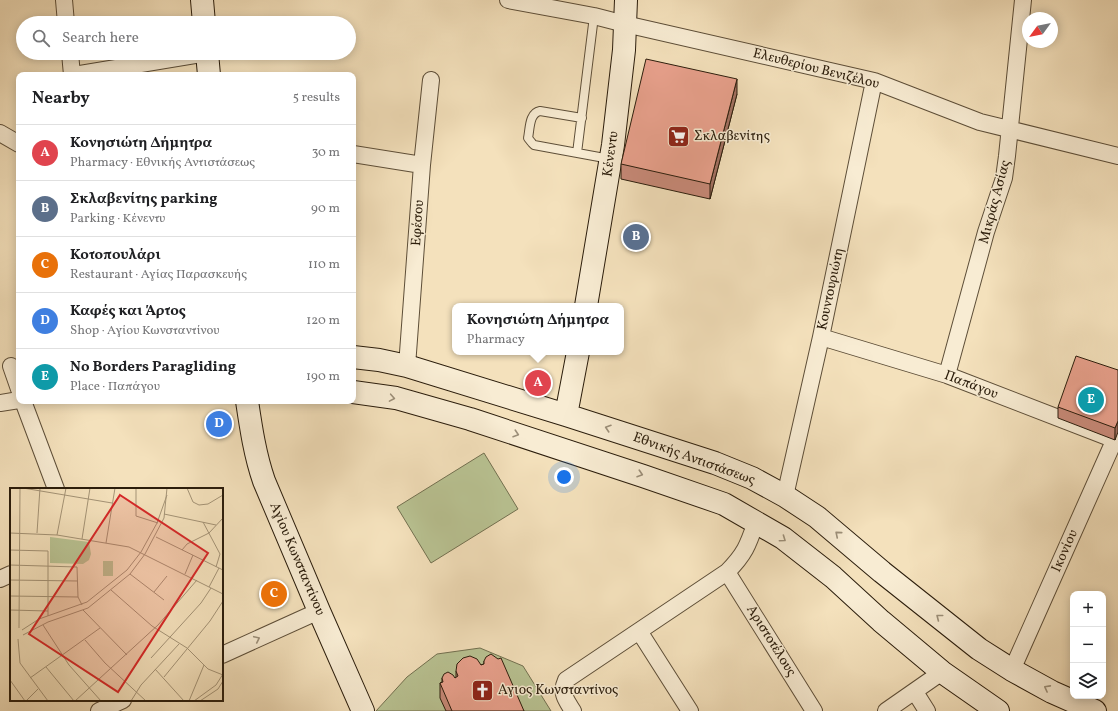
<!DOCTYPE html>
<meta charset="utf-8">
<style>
:root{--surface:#fff;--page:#f6f6f6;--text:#202124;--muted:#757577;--line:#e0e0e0;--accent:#8f2418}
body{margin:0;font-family:Vollkorn,serif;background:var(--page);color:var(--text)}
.controls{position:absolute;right:12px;bottom:12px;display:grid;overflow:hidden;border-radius:8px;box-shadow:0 2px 10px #0003}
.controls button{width:36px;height:36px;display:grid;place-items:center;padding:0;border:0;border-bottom:1px solid var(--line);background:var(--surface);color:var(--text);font:20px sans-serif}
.compass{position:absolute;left:1022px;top:12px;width:36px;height:36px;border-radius:50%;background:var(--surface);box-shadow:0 2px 10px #0003;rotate:237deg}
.you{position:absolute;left:564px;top:477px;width:14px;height:14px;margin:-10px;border:3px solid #fff;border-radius:50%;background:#1a73e8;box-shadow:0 0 0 6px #1a73e833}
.badge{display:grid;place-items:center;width:26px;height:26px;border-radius:50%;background:var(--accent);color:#fff;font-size:13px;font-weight:700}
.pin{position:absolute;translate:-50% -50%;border:2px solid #fff;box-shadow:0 1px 4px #0006}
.popup{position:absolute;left:452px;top:303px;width:172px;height:52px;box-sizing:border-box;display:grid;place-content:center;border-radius:8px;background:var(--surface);filter:drop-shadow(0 1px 3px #0005);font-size:13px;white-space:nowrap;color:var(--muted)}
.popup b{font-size:15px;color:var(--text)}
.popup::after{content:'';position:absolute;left:50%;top:100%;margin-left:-8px;border:8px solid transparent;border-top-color:var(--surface)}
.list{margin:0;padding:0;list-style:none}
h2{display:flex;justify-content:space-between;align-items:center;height:52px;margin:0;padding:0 16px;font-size:17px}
h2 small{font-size:13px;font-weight:400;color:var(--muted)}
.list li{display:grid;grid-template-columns:26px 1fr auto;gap:12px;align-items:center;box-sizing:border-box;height:56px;padding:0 16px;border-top:1px solid var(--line)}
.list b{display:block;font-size:15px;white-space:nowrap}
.list p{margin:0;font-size:13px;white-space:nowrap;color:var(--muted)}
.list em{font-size:13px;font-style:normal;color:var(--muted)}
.icon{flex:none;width:22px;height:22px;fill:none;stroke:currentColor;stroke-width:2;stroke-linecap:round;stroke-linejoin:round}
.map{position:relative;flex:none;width:1118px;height:711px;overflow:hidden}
.search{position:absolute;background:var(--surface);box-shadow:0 2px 10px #0003;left:16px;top:16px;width:340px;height:44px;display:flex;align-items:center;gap:10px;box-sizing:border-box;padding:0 14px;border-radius:22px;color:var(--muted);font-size:15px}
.panel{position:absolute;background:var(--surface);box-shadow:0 2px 10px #0003;left:16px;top:72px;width:340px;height:332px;border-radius:8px}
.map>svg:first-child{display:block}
.green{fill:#b9c393;stroke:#727050}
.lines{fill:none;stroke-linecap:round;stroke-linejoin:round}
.lane-casing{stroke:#5d4e38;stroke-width:10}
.street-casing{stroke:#5d4e38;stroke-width:18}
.secondary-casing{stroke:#2b1d0c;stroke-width:24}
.lane{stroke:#f8ecd3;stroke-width:8}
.street{stroke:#f8ecd3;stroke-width:16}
.secondary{stroke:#f8ecd3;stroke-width:22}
.wall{fill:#c88a79;stroke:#2b1d0c}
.shaded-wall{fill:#a37163;stroke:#2b1d0c}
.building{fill:#e9a18d;stroke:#2b1d0c}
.oneway{stroke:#9c8f79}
.labels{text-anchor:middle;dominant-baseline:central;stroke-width:3;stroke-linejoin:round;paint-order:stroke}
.street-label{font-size:14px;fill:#2b1d0c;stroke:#f8ecd3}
.poi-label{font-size:14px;fill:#2b1d0c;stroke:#f8ecd3;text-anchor:start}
.inset-road{fill:none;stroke:#a49376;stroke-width:1}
.view{fill:#d62828;fill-opacity:0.15;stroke:#d62828;stroke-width:2}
.inset-edge{fill:none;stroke:#2b1d0c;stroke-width:2}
</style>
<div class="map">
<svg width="1118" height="711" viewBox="0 0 1118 711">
<rect width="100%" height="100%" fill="#f4e1bc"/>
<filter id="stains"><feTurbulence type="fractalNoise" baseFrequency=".005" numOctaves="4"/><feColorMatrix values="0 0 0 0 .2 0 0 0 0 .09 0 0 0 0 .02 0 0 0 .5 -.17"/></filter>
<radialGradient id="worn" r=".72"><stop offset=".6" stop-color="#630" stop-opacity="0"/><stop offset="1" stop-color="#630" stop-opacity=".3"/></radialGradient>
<path class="green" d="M484,453L518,509L431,563L397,507Z
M480,648L523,666L551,711H376L407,677L437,654Z"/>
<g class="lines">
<defs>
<path id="lane" d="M582,118L540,111C529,113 530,129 528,138L532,143L534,145L610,159
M577,153L594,16"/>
<path id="street" d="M64,0L66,23
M508,0L594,16L625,24L874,81L980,122L1118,156
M70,53L72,75
M74,75L207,53
M0,133L19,144
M353,154L422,165
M821,337L947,375L1118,441
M11,366L19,389
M407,366L422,165L431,80
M947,375L986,232L1004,178L1007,156L1023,0
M23,401L56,489
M0,403L19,400
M785,496L821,337L874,81
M727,572L814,711
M0,579L11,574
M639,631L690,711
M222,655L319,611
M1012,670L1118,432
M915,692L927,711
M99,711L123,700
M573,711C566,700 560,693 566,680L727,572C745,554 748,545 756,522
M886,711L942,672"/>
<path id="secondary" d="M202,0L204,23
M207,53L209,75
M586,306L613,145L624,50L626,0
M353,357L379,360L407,366L566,415L715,463L752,478L785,496L817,517L882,572L979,649L1012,670L1052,692L1095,711
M353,392L396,398L470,419L643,476L724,504L783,538L833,577L881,621L942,672L998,711
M247,401C251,428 255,455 264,481L319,611L363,711
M566,415L578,352"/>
</defs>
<use href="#lane" class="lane-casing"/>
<use href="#street" class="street-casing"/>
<use href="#secondary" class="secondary-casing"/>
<use href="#lane" class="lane"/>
<use href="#street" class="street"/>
<use href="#secondary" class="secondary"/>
</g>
<path class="wall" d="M737,94L710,199L621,179V164Z
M1118,370L1115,440L1058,418V407Z
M484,661L524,711H446L440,698V683L442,682V678H455L456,677V671L484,664Z"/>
<path class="shaded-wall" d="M737,79V94L710,199V184Z
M1118,421V432L1115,440V428Z"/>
<path class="building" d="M646,59L737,79L710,184L621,164Z
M1076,356L1118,370V421L1115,428L1058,407Z
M491,654L498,659L501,658L524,711H452L440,683L443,682L442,678L444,674L448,672L453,675L455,678L458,676L456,671L457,664L463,658L470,656L477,659L481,665L484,664V661L486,657Z"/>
<defs><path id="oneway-chevron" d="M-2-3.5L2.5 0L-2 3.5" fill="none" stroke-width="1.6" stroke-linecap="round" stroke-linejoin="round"/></defs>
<g class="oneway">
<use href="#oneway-chevron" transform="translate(392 398) rotate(10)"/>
<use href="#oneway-chevron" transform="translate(608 428) rotate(-162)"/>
<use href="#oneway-chevron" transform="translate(516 434) rotate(18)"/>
<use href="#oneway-chevron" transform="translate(640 474) rotate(18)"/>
<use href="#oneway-chevron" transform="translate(838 534) rotate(-140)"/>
<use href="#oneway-chevron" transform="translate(783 539) rotate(35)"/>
<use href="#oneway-chevron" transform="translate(939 617) rotate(-142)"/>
<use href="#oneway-chevron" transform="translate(257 639) rotate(-25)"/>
<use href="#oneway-chevron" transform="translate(1047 688) rotate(-152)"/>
</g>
<defs>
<symbol id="supermarket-square" viewBox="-11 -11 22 22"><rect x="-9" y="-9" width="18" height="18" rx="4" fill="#8f2418" stroke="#f8ecd3"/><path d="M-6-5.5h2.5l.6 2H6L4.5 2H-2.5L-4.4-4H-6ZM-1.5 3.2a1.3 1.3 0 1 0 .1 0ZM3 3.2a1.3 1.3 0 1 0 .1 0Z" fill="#fff"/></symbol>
<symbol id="church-square" viewBox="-11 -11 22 22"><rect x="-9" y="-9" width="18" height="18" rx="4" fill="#8f2418" stroke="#f8ecd3"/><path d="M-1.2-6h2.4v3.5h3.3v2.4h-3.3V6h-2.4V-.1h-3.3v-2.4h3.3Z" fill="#fff"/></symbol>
</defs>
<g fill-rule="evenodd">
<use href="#supermarket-square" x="666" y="124" width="25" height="25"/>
<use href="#church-square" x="470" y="678" width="25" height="25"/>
</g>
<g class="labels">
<g class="street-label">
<text transform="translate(816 69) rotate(14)">Ελευθερίου Βενιζέλου</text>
<text transform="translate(611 154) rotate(-82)">Κένεντυ</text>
<text transform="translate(995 202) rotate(-75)">Μικράς Ασίας</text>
<text transform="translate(418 223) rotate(-86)">Εφέσου</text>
<text transform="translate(831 289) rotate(-78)">Κουντουριώτη</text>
<text transform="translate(971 385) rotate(21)">Παπάγου</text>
<text transform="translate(694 459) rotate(20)">Εθνικής Αντιστάσεως</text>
<text transform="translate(1065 551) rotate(-66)">Ικονίου</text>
<text transform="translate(297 559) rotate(67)">Αγίου Κωνσταντίνου</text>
<text transform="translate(771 641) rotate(58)">Αριστοτέλους</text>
</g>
<g class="poi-label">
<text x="694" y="136">Σκλαβενίτης</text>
<text x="498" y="690">Αγιος Κωνσταντίνος</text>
</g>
</g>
<g transform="translate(10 488)">
<rect width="213" height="213" fill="#f4e1bc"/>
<path d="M40,49L79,54L81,66L79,72L73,76L40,75ZM93,73H103V88H93Z" fill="#b9c393"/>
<path class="inset-road" d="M13,0L102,15M126,0V28L148,35M177,0L183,14L189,17L198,16L213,7M154,26L206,37M193,34L210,66L206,79M0,45L47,47L119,59L213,106M27,45L30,0M47,47L56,0M146,49L213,82M72,51L80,0M96,55L105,0M0,62L38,63V128M172,62L177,56L199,45L213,30M131,64L147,35L157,7M135,66L154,30L157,0M0,77L67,79L68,109L72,117M120,86L154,112M175,86L183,67M0,92L68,93M199,99L209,80M101,102L142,138L177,160L198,181L213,187M144,104L157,88M0,108L68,109M0,122L38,123M73,122L117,167M33,137L59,177L91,213M9,140L10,0M12,142L29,131L77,114L117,82L131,64M13,147L38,134L78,120L120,86L135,66M8,151L10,175L38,213M75,152L95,175L136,213M141,170L191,115L201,100M36,179L64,213M145,181L174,213M154,189L200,133L213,113M20,190L90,140M0,192L15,213M16,213L28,201M65,213L148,137L187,92M121,213L131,197L169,156M179,213L194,177M184,213L206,197L213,186M190,213L208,201L213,193"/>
<path class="view" d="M110,7L198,65L108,204L19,146Z"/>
<rect width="213" height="213" class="inset-edge"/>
</g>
<rect width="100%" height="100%" filter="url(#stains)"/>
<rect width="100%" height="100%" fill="url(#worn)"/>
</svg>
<div class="controls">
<button>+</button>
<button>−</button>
<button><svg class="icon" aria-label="layers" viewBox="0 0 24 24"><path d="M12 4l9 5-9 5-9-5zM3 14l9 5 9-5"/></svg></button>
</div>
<svg class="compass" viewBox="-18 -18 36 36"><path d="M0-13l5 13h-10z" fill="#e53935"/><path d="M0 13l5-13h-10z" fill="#757577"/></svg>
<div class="you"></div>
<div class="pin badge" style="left:538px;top:383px;background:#e0444e">A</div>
<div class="popup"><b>Κονησιώτη Δήμητρα</b>Pharmacy</div>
<div class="pin badge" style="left:636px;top:237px;background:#5c6f8a">B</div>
<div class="pin badge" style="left:274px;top:594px;background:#e8710a">C</div>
<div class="pin badge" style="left:219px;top:424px;background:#3f7fe0">D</div>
<div class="pin badge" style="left:1091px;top:400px;background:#0f9aa8">E</div>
<div class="search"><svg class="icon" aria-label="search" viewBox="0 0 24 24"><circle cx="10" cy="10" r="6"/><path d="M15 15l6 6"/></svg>Search here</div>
<section class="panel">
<h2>Nearby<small>5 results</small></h2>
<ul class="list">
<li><span class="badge" style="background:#e0444e">A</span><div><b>Κονησιώτη Δήμητρα</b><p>Pharmacy · Εθνικής Αντιστάσεως</p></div><em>30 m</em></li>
<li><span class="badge" style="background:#5c6f8a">B</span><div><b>Σκλαβενίτης parking</b><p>Parking · Κένεντυ</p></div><em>90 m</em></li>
<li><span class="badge" style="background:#e8710a">C</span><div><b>Κοτοπουλάρι</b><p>Restaurant · Αγίας Παρασκευής</p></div><em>110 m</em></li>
<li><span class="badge" style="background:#3f7fe0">D</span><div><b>Καφές και Άρτος</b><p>Shop · Αγίου Κωνσταντίνου</p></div><em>120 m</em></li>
<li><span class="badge" style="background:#0f9aa8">E</span><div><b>No Borders Paragliding</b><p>Place · Παπάγου</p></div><em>190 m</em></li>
</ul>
</section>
</div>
